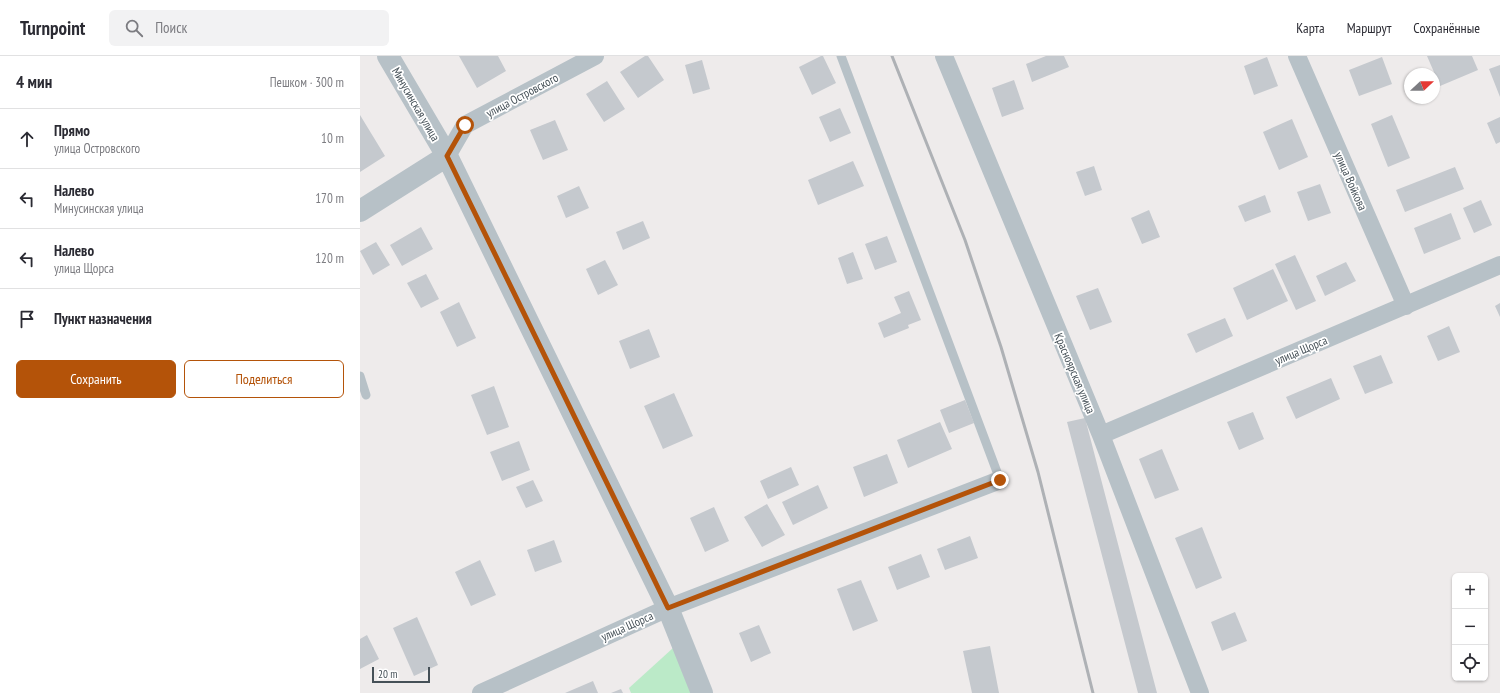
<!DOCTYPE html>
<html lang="ru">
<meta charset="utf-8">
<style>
:root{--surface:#fff;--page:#f2f2f3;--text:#2b2b33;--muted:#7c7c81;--line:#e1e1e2;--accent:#b45309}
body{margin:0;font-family:"PT Sans Narrow",sans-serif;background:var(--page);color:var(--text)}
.controls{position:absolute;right:12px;bottom:12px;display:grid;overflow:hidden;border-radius:6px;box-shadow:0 1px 3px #0004}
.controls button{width:36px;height:36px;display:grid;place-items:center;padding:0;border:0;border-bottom:1px solid var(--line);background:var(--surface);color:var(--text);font:20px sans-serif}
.compass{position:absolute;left:1044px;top:12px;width:36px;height:36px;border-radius:50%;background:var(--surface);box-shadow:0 1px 3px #0004;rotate:68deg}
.scale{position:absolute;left:12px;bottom:10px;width:58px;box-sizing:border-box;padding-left:4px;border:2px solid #455057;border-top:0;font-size:11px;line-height:14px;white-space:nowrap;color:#455057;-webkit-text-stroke:3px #fff;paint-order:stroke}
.stop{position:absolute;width:12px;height:12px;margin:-9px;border:3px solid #b45309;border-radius:50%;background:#fff}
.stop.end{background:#b45309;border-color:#fff;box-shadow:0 1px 4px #0008}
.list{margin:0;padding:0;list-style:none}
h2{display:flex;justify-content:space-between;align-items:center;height:52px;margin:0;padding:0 16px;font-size:17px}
h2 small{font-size:13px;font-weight:400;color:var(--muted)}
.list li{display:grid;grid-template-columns:26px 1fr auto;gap:12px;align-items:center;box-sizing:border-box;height:60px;padding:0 16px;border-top:1px solid var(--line)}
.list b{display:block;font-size:15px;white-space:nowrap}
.list p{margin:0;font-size:13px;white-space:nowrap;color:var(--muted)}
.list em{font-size:13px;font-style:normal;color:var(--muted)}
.actions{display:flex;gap:8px;padding:12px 16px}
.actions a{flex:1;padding:9px 0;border:1px solid var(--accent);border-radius:6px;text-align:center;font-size:14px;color:var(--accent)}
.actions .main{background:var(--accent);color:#fff}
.icon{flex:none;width:22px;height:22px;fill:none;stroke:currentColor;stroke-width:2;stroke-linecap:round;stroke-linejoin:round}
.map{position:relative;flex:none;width:1140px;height:637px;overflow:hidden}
header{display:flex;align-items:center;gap:24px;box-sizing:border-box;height:56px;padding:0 20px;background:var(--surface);border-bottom:1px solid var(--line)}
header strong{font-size:19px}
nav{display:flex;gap:22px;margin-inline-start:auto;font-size:14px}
.search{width:280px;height:36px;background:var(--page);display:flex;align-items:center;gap:10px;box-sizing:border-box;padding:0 14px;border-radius:6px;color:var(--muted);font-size:15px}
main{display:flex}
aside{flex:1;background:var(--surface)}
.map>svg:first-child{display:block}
.green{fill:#bbeac8}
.building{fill:#c5c9ce}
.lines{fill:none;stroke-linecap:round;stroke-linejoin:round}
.service{stroke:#b7c1c7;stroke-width:9}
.minor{stroke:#b7c1c7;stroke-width:18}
.tertiary{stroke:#b7c1c7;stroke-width:22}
.rail{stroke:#aeb1b5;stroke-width:3}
.route{stroke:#b45309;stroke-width:5}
.labels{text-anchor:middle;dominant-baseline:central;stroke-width:3.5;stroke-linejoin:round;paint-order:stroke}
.street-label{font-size:12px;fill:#455057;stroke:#fff}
</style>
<header>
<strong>Turnpoint</strong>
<div class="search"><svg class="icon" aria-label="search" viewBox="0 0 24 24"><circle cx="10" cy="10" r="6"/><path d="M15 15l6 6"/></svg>Поиск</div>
<nav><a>Карта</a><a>Маршрут</a><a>Сохранённые</a></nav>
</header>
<main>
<aside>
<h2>4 мин<small>Пешком · 300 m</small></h2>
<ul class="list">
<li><svg class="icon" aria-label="ahead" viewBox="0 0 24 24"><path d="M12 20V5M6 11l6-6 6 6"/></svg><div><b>Прямо</b><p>улица Островского</p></div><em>10 m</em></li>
<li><svg class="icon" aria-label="left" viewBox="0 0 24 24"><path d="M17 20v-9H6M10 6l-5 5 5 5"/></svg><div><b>Налево</b><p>Минусинская улица</p></div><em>170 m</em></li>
<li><svg class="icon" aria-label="left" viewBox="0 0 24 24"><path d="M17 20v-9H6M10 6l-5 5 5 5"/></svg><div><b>Налево</b><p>улица Щорса</p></div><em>120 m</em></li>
<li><svg class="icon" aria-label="arrive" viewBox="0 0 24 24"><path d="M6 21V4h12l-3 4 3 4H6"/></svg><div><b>Пункт назначения</b></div></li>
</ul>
<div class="actions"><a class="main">Сохранить</a><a>Поделиться</a></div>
</aside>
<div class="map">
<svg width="1140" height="637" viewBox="0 0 1140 637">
<rect width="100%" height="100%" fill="#eeebeb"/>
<path class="green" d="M313,592L331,637H271L269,632Z"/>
<path class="building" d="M99,0H138L146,15L117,32Z
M285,0H288L304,24L278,42L260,16Z
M461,0H463L476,27L452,39L439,11Z
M686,0H704L709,11L672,26L666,8Z
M1067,0H1112L1118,14L1080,30Z
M907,1L918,30L894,39L884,10Z
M1022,1L1032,28L999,40L989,14Z
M342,4L350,33L333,38L325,9Z
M1140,9V41L1129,13Z
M654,24L664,53L642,61L632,32Z
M247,25L265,53L244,66L226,38Z
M480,52L491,77L470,86L459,61Z
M0,59L25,100L0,116Z
M1032,59L1050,102L1028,111L1011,68Z
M1140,61V86L1136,88L1127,67Z
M932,63L948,101L919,114L903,76Z
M195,64L208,94L183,104L170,74Z
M493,105L504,130L458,149L448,124Z
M734,110L742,134L725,140L716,116Z
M1095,111L1104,133L1045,156L1036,134Z
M960,128L971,157L948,165L937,136Z
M219,130L229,152L206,162L197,140Z
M905,139L911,156L885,166L878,150Z
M1121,144L1132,169L1114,177L1103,152Z
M789,154L800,181L782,188L771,162Z
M1091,157L1101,183L1064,198L1054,172Z
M283,165L290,182L263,194L256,176Z
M61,171L73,193L42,210L30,189Z
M527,180L537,206L515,214L505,188Z
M16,186L30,209L13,219L0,195Z
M493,196L503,223L487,228L478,202Z
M935,199L956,245L936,254L915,208Z
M245,204L258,229L238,239L226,213Z
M986,206L996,225L965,240L956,220Z
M913,213L928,245L887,264L873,232Z
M66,218L79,243L61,252L47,227Z
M738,232L752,266L730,274L716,240Z
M549,235L561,264L548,269L549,272L524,282L518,267L541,257L534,241Z
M99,246L116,282L97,291L80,256Z
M1140,247V261L1135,250Z
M865,262L873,280L836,297L827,278Z
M1089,270L1100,296L1078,305L1067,280Z
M289,273L300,301L270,313L259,285Z
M1021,299L1033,327L1005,338L993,310Z
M971,322L980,343L936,363L926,341Z
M134,330L149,371L127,379L111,339Z
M314,337L333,380L303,393L284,350Z
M605,344L614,367L589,377L580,354Z
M893,356L904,383L879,394L867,366Z
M725,362L797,637H778L707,366Z
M580,366L592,393L548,412L537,384Z
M159,385L170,414L142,425L130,396Z
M802,393L819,434L795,443L779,403Z
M527,398L538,427L504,441L493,411Z
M431,411L439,429L408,443L400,425Z
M173,424L183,445L166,452L156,431Z
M458,429L468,452L433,469L422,446Z
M407,448L425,479L402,491L384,461Z
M354,451L369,485L345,496L330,462Z
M842,471L862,522L836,533L815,482Z
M610,480L618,502L585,514L577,493Z
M194,484L202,506L175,516L167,494Z
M561,498L570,521L537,534L528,511Z
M120,504L136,539L111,550L95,516Z
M501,524L518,565L493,575L477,533Z
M875,556L887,585L862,595L851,566Z
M57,561L78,609L54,620L33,572Z
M399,569L411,597L391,606L379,577Z
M7,579L19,603L0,613V583Z
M630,590L639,637H612L603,595Z
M233,625L238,637H205Z
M261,633L263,637H251Z"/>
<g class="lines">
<path class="service" d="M481,0L640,424
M0,320L6,339"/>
<path class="minor" d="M584,0L741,379L840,637
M937,0L1046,250
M87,100L105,69L235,0
M741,379L1140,209
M121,637L308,552L640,424"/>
<path class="tertiary" d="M28,0L87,100L308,552L342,637
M0,155L87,100"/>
<path class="rail" d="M532,0L605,184L641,291L678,416L733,637"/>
</g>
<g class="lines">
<path class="route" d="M105,69L87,100L308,552L640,424"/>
</g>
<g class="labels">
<g class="street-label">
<text transform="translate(162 39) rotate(-28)">улица Островского</text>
<text transform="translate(56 48) rotate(60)">Минусинская улица</text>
<text transform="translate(991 125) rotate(66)">улица Войкова</text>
<text transform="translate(941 294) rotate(-23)">улица Щорса</text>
<text transform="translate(715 317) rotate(67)">Красноярская улица</text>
<text transform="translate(267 570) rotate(-24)">улица Щорса</text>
</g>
</g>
</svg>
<div class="controls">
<button>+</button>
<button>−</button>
<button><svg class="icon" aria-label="locate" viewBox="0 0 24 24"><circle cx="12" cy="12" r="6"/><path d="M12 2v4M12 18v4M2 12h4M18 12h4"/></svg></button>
</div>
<svg class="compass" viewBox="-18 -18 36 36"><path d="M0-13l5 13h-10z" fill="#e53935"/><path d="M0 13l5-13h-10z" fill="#7c7c81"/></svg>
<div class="scale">20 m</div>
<div class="stop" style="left:105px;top:69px"></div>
<div class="stop end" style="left:640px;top:424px"></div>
</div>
</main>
